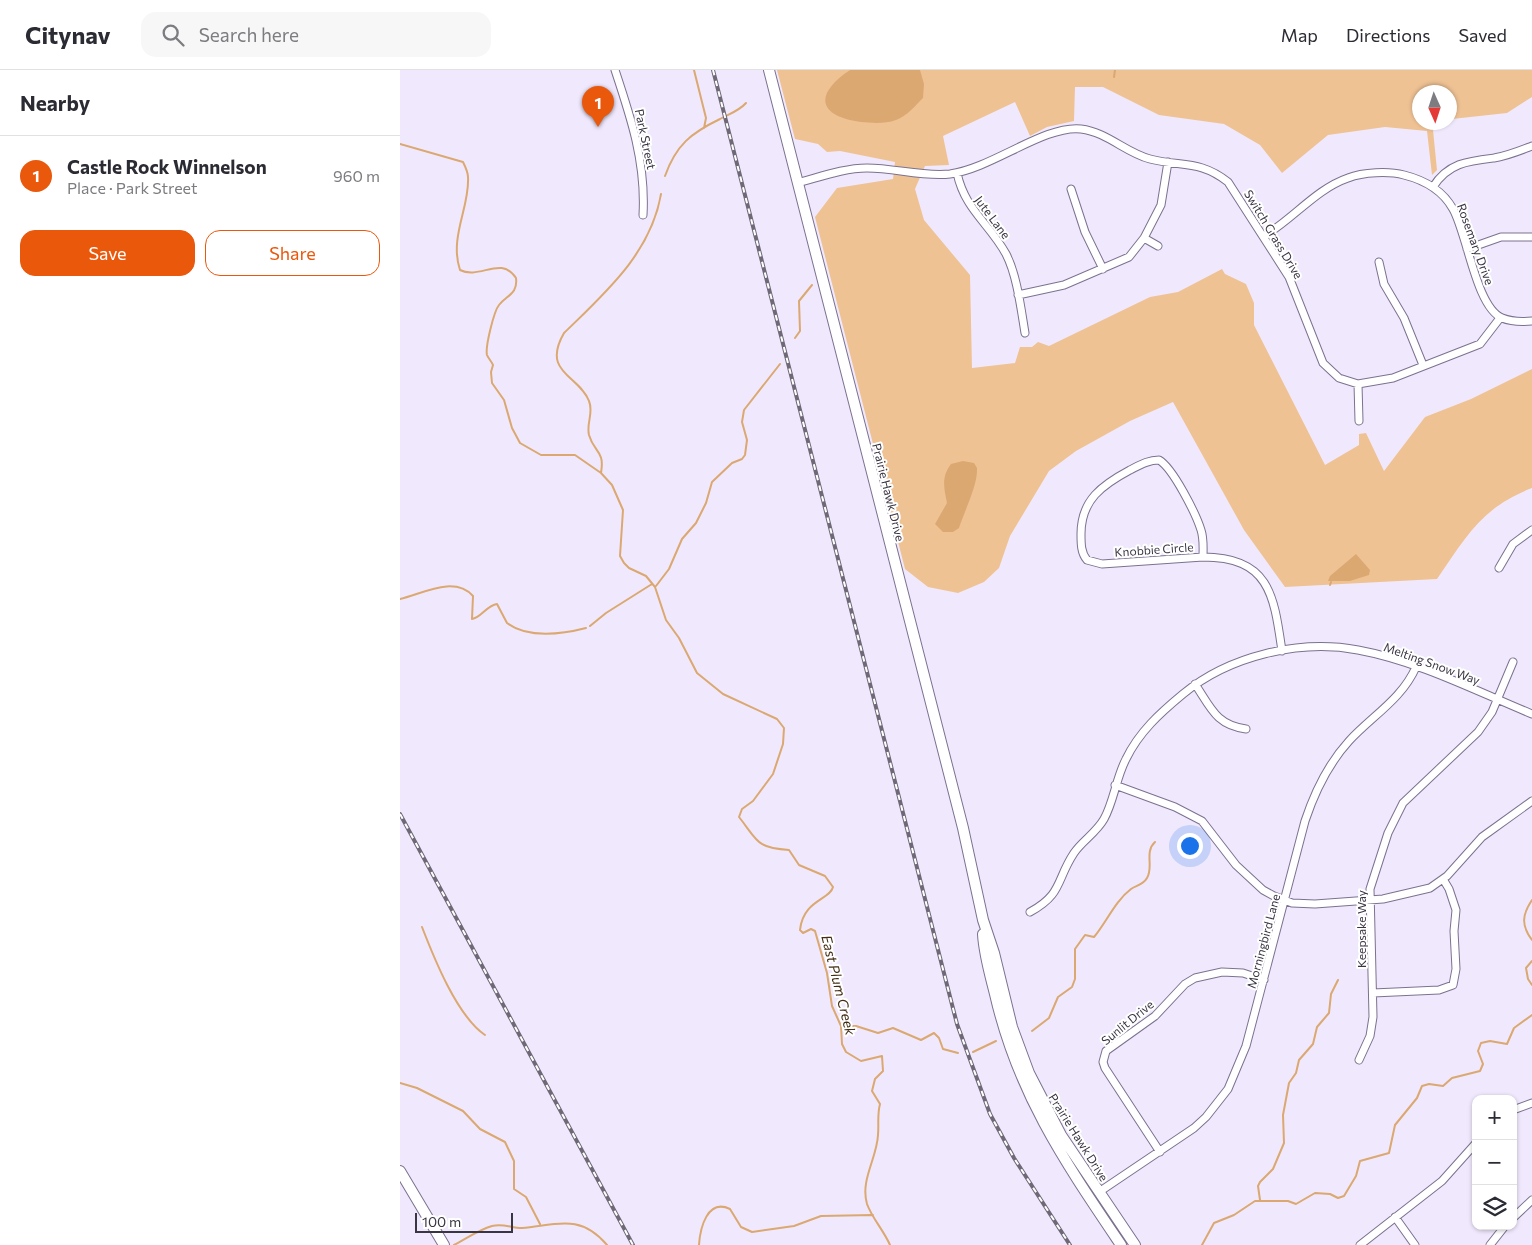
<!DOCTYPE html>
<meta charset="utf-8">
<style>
:root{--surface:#fff;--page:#f7f7f7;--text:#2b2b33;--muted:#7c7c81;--line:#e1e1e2;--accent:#ea580c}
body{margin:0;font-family:Commissioner,sans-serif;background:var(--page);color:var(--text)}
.controls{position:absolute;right:15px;bottom:15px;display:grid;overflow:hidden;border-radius:10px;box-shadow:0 1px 4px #0004}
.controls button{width:45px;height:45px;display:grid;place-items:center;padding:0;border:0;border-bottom:1px solid var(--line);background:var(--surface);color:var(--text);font:25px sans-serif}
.compass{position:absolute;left:1012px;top:15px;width:45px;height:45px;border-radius:50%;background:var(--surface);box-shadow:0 1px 4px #0004;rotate:177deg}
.scale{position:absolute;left:15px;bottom:12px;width:98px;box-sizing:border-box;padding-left:5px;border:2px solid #3a3542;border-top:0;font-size:14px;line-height:18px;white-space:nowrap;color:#3a3542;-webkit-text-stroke:4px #fff;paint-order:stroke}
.you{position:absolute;left:789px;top:775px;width:18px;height:18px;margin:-12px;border:4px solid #fff;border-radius:50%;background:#1a73e8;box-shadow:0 0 0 8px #1a73e833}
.badge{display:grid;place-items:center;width:32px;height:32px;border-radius:50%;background:var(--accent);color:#fff;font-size:16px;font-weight:700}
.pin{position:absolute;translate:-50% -41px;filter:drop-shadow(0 1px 2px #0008)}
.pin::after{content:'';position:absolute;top:26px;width:18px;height:15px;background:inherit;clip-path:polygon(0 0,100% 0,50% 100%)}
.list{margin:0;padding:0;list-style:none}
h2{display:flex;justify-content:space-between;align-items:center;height:65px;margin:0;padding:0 20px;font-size:21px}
h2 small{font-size:16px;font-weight:400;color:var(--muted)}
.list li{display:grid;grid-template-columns:32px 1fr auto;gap:15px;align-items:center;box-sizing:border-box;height:80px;padding:0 20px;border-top:1px solid var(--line)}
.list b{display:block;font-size:19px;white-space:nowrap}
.list p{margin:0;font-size:16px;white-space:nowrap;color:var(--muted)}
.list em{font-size:16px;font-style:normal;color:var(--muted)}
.actions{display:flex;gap:10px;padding:15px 20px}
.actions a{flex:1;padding:11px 0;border:1px solid var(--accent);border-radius:15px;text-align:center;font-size:18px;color:var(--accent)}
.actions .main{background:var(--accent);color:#fff}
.icon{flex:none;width:28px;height:28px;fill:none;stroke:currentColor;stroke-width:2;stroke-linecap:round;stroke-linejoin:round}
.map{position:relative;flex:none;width:1132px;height:1175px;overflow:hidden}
header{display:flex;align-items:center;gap:30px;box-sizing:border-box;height:70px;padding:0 25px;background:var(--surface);border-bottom:1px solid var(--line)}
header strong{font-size:24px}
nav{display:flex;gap:28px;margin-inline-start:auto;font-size:18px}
.search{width:350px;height:45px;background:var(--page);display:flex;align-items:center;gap:12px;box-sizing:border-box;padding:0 18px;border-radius:15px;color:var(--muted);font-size:19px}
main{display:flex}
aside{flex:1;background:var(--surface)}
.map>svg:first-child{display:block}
.green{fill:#efc294;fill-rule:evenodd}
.water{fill:#dba871}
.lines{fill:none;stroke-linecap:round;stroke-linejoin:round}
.stream{stroke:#dba871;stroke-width:2}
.street-casing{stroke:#7c718f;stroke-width:9}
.secondary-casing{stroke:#7c718f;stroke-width:12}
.street{stroke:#fff;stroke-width:7}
.secondary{stroke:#fff;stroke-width:10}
.rail-casing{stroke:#6e6877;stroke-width:4}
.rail{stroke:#fff;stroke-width:2;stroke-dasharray:5.5;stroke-linecap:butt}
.labels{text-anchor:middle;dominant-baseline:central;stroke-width:4;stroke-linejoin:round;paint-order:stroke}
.street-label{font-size:12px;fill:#3a3542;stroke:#fff}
.water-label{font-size:14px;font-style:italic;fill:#422d14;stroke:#fff}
</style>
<header>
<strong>Citynav</strong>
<div class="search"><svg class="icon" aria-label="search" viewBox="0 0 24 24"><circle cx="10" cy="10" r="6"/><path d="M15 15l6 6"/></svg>Search here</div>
<nav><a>Map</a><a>Directions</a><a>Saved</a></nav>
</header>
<main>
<aside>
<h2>Nearby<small></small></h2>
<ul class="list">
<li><span class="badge">1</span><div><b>Castle Rock Winnelson</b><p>Place · Park Street</p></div><em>960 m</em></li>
</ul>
<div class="actions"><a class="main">Save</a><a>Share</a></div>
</aside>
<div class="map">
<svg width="1132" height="1175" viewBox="0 0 1132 1175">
<rect width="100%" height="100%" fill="#f0e9fd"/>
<path class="green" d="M377,0H1132V27L1107,43L1052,49V52L1033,60L1037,100L1032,105L1027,61L985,57L928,65L882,103L860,75L824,54L759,45L703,17H675L674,51L647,57L630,66L615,32L543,66L549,95L525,96L515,119L524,150L570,205L572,298L615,293L620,277H632L638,272L649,276L750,227L778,222L822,199L825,204L846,214L854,233V255L925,395L959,375V364L966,363L984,401L1025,347L1071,329L1132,299V418C1082,437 1066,467 1037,509L885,517L844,460L773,332L730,351L676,381L649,401L610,466L599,498L584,512L558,523L528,517L505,499L415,147L437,118L493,109L495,92L440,81L427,82L418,74L395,69ZM1019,22H1050V52H1019Z"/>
<path class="water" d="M450,0H520L524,14L523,28C515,36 507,46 496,50C485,54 472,53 461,52C417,46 414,24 450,0Z
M563,391L574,393L577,398C578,415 564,442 559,458L553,462H543L535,454L547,433C544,418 541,407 551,394Z
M956,484L970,500L969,505L950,511H928L930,506Z"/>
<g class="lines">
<path class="stream" d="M294,0L306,48L304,58
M714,7L715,0
M0,74L63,92C65,96 68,102 68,107C70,137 49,167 60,200C80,210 101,185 116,208C118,224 107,225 99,235C94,241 85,277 87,285C88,288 92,292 93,295L91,302L92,313L104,330L112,358L120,373L141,385H175L201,403L212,415L223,440L220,486L224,493L229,498L246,506L255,517L266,550L279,568L297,603L323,624L377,649L384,658L383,674L373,704L353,731L342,739L339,747C358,771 356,778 389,780L399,795L425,806L433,817C430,830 403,830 400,860L403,863L411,859L415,861L427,903L432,936L441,956L442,974L446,982L461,991L482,986L483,1001L475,1009L472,1021L480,1034C477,1045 479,1055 478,1065C477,1088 460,1110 467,1134C472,1148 484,1161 490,1175
M265,106C276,75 291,63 320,49C329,44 339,41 346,33
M395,268L400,261L399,231L412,215
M201,403C205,380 194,383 189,365C186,353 194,343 189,331C179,305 141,303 164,263C205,223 251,183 261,124
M930,515L931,512
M256,516L269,499L282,469L296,453L306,433L312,412L332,393L342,389L345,385L347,370L342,352L344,340L380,294
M0,529C22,524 54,505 73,526L72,549C81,548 87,535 97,534L107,553C128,569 163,564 186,558
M190,556L206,543L252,514
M1132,830C1122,845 1121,855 1132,870
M22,857C34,888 57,946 85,965
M1132,891L1126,898L1128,909L1132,915
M441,956H456L478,963L493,958L521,970L534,963L539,968L543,979L558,983
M632,961L649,948L658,927L672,917L675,909V879L685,865L694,867C706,853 715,831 731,819C737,815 743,815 747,808C754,797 744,782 755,772
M573,982L596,971
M0,1013L17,1018L63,1041L80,1059L105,1072L114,1091V1119L126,1127L140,1154
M860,1130L858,1116L860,1112L873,1099L884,1073L883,1045L889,1013L896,1003L899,990L913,974L917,957L929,943L931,924L938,910
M54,1175C66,1169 78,1160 92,1156C103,1153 111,1158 122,1158C156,1155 180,1143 207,1175
M299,1175C300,1159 307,1128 330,1139L341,1157L352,1162L394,1156L421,1146L473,1145
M802,1175L814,1153L834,1145L855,1131H888L896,1134L915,1123L930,1124L938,1128L944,1126L956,1106L960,1091L989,1083L995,1055L1017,1028L1022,1016L1029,1014L1043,1016L1052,1008L1080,1001L1083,994L1078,981L1081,973L1090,971L1107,974L1114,958L1132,945"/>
<defs>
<path id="street" d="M215,0C231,48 246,93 243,145
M557,103C565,140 589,153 606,184C617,205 621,239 625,263
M397,113C420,107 444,98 467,98C495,98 522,107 550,104C593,98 644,55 681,59C707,62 726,83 750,89C782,97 800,90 828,112L889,207L923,293L939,308L958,314L993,308L1080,274L1100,248
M1033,117C1048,93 1068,91 1094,88C1107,86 1119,81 1132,76
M671,119L685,162L703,199
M864,166C893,149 916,119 948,108C963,102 989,101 1004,105C1024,110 1043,121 1053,139C1067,163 1076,237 1102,248C1112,252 1121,252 1132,251
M744,168L758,176
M1067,179L1101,167H1132
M979,192L984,214L1004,248L1023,295
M618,225L664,215L729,187L744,168L761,135L768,92
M958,314L959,351
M759,390C773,398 796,444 801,460C804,469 803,479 803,487L702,494L687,490C681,483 681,474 681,464C681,430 702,415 730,400C740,395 748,390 759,390Z
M803,487C870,487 874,526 882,581
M1099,498L1113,474L1132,460
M795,614C811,638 816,655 846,659
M715,715L775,737L802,751L836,795L863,820L874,826L892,833L915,834L983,829L1030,818L1047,806L1082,767L1132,731
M630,842C663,824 656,810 674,783C682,771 696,763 704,749C714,731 716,708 726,689C739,662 760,643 783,624C829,586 899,569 958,580C1018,591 1076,621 1132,644
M973,923L1039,920L1053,915L1056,899L1054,861L1056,840L1049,819L1043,809
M959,990L970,966L973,947L970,819L988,763L1003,733L1078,662L1092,642L1113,592
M1113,1040L1132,1033
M760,1082L705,998L703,992L706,981L755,946L785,914L795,908L822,902L843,903L864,910
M699,1122L794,1058L806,1047L828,1019L846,976L905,751C915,721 928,694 949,671C972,646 1002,629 1016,597
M995,1147L1015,1175
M1113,1148L1132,1130
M960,1175L1042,1111L1076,1073
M1090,1175L1105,1156"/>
<path id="secondary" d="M369,0L563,758L583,850L594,883L612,957L629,1003L661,1065L735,1175
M583,864C584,884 590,904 595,924C618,1024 665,1092 721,1175
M0,1101L44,1175"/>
</defs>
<use href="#street" class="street-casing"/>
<use href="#secondary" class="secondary-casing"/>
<use href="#street" class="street"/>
<use href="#secondary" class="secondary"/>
<defs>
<path id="rail" d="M313,0L557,954L590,1044L614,1088L670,1175
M0,744L233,1175"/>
</defs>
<use href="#rail" class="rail-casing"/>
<use href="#rail" class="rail"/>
</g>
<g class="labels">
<g class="street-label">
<text transform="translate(246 69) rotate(78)">Park Street</text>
<text transform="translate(593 147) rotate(53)">Jute Lane</text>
<text transform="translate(874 164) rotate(59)">Switch Grass Drive</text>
<text transform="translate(1076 174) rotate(70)">Rosemary Drive</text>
<text transform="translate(489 422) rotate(76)">Prairie Hawk Drive</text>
<text transform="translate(754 479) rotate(-4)">Knobbie Circle</text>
<text transform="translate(1032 593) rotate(20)">Melting Snow Way</text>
<text transform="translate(961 859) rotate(-90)">Keepsake Way</text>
<text transform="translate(863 871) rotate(-75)">Morningbird Lane</text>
<text transform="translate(727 952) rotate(-39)">Sunlit Drive</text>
<text transform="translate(679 1067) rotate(58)">Prairie Hawk Drive</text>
</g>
<g class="water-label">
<text transform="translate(439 915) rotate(76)">East Plum Creek</text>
</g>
</g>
</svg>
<div class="controls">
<button>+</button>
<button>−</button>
<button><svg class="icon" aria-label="layers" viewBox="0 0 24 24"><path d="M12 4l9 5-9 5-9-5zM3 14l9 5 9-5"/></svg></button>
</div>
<svg class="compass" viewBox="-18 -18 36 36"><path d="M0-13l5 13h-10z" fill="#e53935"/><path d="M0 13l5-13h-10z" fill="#7c7c81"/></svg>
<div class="scale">100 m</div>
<div class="you"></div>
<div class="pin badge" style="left:198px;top:57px">1</div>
</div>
</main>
